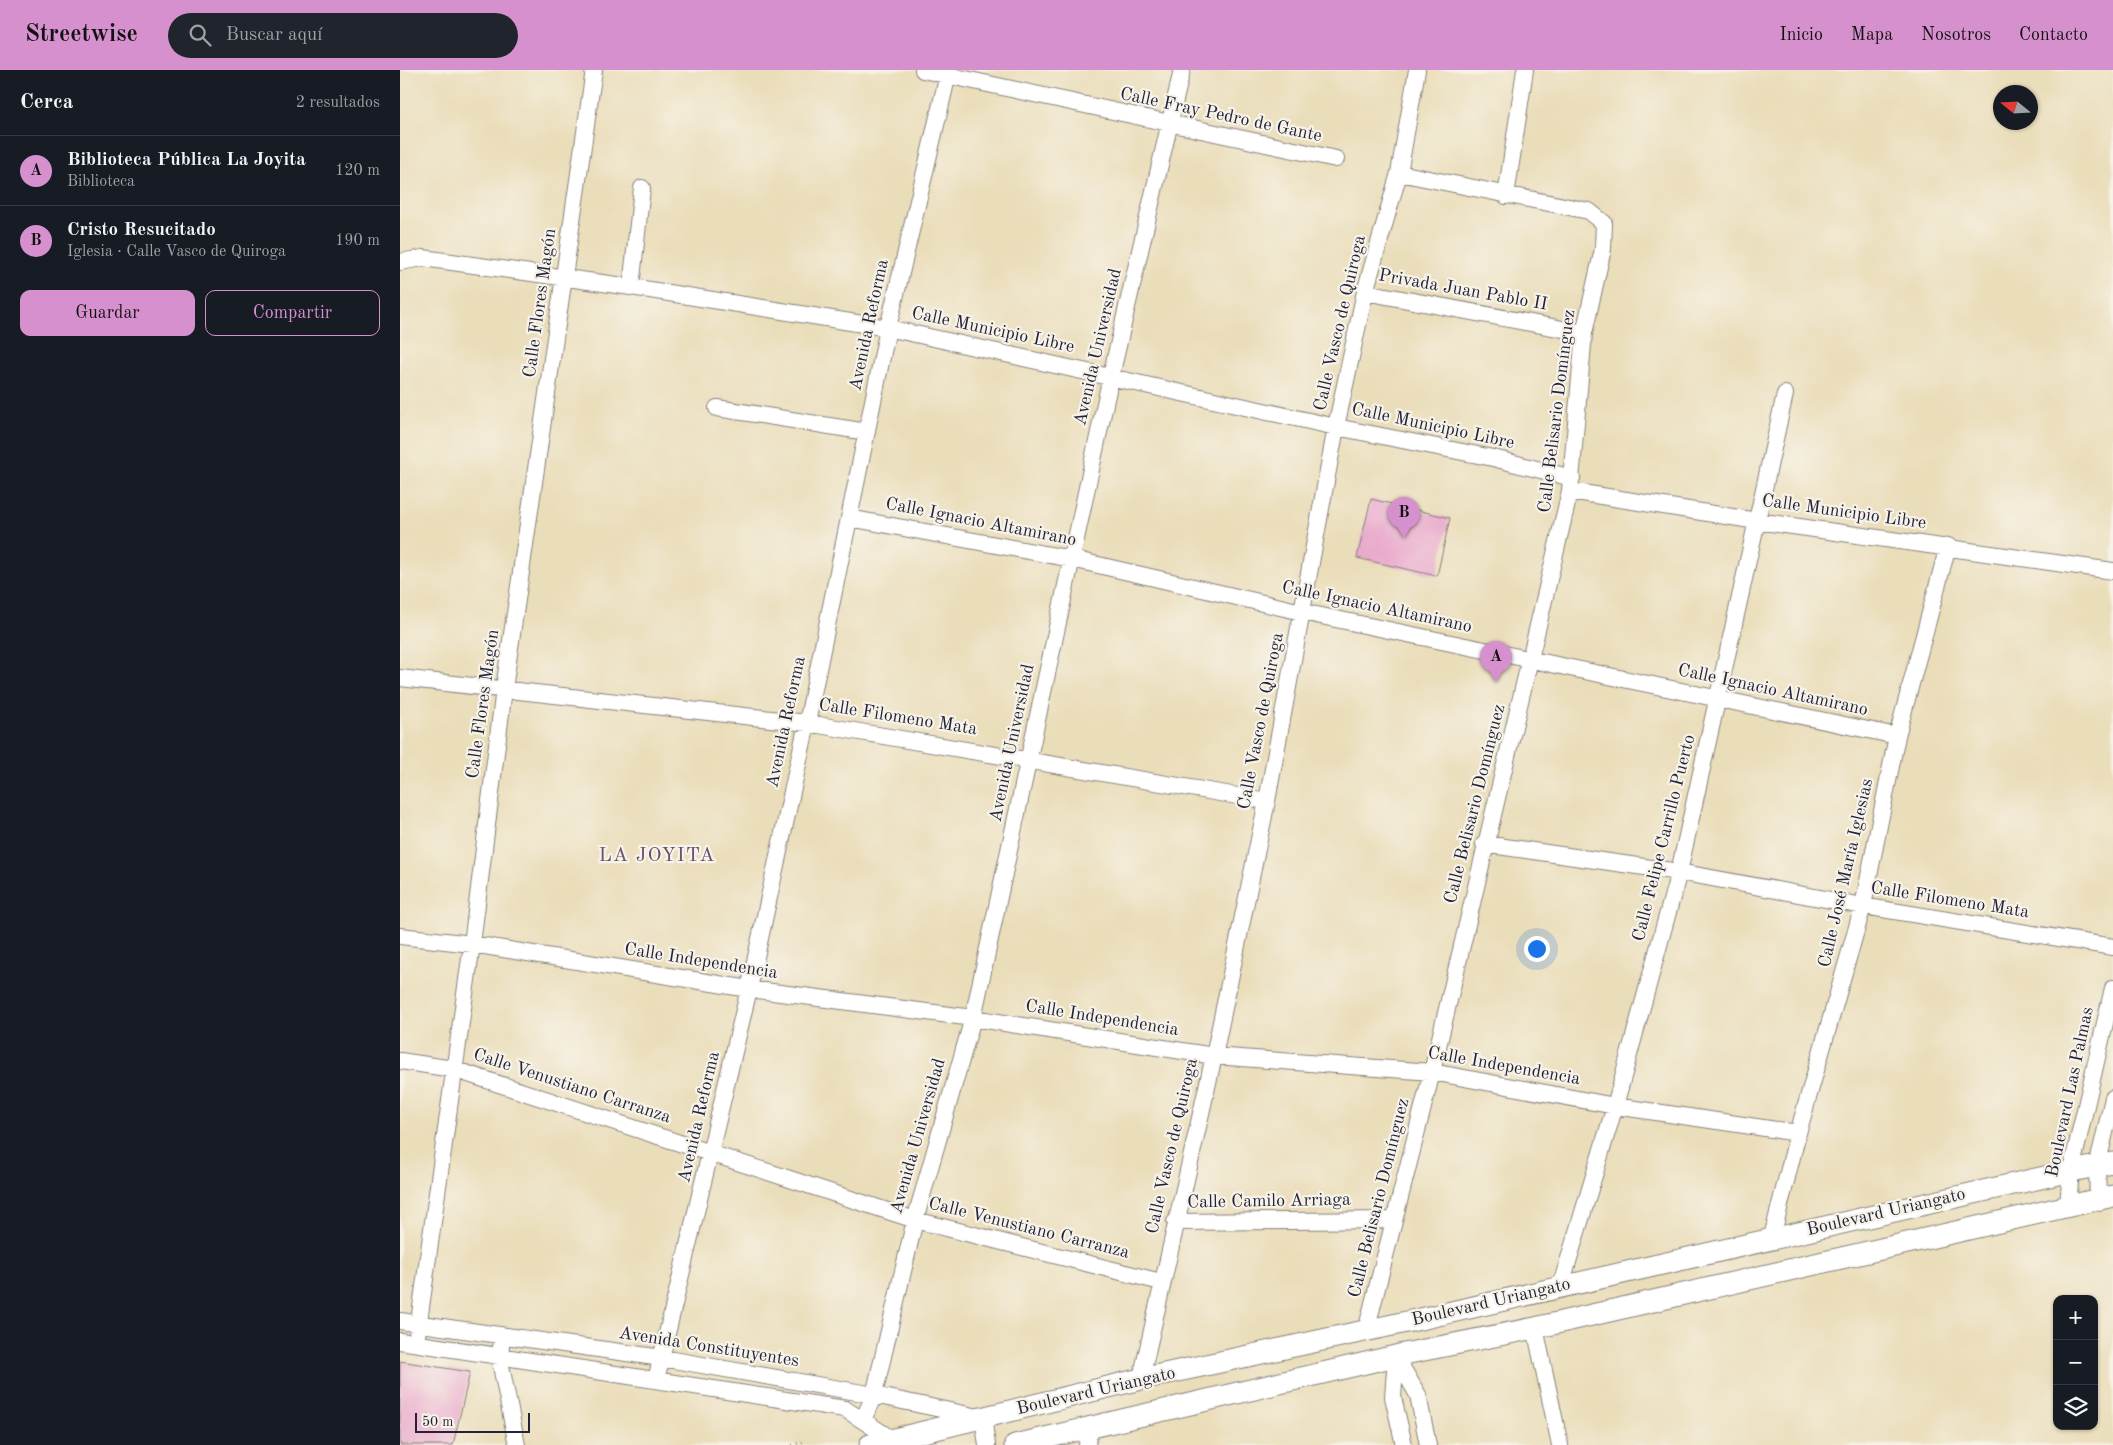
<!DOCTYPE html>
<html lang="es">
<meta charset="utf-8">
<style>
:root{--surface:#171b24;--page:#20242c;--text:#f1f3f6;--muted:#9ea1a6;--line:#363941;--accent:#d690ce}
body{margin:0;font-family:"Old Standard TT",serif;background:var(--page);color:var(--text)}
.controls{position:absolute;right:15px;bottom:15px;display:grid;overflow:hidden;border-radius:10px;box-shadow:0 1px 4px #0004}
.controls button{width:45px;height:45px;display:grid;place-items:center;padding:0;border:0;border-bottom:1px solid var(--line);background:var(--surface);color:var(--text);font:25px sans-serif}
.compass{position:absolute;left:1593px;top:15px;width:45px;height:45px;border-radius:50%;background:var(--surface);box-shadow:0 1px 4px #0004;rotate:288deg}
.scale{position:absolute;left:15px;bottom:12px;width:115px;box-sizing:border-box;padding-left:5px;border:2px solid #22223b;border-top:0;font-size:14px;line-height:18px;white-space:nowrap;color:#22223b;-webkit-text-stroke:4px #f7f3e8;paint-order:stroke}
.you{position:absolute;left:1136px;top:878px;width:18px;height:18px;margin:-12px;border:4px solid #fff;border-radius:50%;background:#1a73e8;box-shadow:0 0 0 8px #1a73e833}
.badge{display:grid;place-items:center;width:32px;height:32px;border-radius:50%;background:var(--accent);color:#111;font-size:16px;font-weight:700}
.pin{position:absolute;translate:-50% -41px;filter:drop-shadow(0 1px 2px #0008)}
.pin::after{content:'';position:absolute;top:26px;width:18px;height:15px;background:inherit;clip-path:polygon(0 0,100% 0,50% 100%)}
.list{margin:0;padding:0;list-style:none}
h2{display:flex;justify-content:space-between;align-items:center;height:65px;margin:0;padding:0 20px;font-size:21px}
h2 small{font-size:16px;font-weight:400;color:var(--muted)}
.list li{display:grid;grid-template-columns:32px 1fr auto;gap:15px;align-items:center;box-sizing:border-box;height:70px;padding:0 20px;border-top:1px solid var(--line)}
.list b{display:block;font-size:19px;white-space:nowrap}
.list p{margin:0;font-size:16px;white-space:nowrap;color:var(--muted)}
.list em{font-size:16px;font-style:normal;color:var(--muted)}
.actions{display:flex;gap:10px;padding:15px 20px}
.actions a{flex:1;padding:11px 0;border:1px solid var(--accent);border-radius:10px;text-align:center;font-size:18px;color:var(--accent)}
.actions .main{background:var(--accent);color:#111}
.icon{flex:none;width:28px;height:28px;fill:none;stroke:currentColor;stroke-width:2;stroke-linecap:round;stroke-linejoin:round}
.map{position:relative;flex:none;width:1713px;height:1375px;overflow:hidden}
header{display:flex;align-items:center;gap:30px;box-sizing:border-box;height:70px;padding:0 25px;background:var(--accent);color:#111}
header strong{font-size:24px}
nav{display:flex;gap:28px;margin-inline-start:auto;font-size:18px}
.search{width:350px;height:45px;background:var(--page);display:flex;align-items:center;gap:12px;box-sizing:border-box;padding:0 18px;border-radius:28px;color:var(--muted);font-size:19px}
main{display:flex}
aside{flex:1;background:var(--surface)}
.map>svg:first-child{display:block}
.building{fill:#e9aacc}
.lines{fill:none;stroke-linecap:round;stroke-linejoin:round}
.minor-casing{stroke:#86807a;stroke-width:18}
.major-casing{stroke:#86807a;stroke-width:23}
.path{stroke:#86807a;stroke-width:2.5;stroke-dasharray:1 4;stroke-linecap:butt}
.minor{stroke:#fff;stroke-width:16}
.major{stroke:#fff;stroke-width:21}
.labels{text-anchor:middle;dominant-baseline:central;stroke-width:4.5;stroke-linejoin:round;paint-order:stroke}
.street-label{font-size:18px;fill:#22223b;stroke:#f7f3e8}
.quarter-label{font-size:20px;letter-spacing:1px;fill:#68526e;stroke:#f7f3e8}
</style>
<header>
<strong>Streetwise</strong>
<div class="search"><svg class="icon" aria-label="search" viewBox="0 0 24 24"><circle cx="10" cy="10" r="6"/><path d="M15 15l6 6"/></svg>Buscar aquí</div>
<nav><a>Inicio</a><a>Mapa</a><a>Nosotros</a><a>Contacto</a></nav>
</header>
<main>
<aside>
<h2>Cerca<small>2 resultados</small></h2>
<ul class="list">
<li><span class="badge">A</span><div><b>Biblioteca Pública La Joyita</b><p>Biblioteca</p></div><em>120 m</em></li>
<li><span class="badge">B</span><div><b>Cristo Resucitado</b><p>Iglesia · Calle Vasco de Quiroga</p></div><em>190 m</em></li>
</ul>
<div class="actions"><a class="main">Guardar</a><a>Compartir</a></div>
</aside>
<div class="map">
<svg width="1713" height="1375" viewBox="0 0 1713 1375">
<rect width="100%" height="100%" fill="#f7f3e8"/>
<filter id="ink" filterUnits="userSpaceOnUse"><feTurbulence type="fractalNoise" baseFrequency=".02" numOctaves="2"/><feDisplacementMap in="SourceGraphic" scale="10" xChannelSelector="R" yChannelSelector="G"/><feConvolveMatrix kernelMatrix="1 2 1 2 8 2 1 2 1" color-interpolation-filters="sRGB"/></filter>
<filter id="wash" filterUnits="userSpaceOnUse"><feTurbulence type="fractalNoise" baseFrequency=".0096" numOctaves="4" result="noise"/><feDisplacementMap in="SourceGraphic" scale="20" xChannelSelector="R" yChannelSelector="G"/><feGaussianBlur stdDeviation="1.12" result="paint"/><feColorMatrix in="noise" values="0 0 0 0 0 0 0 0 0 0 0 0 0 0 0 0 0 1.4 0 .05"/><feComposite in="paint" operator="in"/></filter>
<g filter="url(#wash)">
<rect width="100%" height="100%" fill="#eaddb9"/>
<g id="blocks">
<path class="building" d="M971,429L1050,448L1037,506L957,488Z
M0,1291L70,1302L53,1375H0Z"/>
</g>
</g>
<g filter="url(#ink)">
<use href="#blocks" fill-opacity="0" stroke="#86807a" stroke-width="1"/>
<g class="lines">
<defs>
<path id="minor" d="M523,0L936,89
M1106,126L1125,0
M0,192L23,188L231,217L488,258L936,357L1093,388L1172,408
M231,217L242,118
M965,222L1184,263
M317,338L467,362
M1170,421L1357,451L1713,501
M449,448L672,489L902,542L1497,666
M0,608L407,653L867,731
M1084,774L1279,802L1463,836L1713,877
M0,866L72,874L349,919L573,948L814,986L1032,1002L1215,1036L1398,1063
M0,991L53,999L515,1150L761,1212
M1698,1129L1697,1097L1713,1028
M1668,1135L1671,1101L1713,918
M775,1152L993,1150
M1372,1167L1398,1063L1463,836L1497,666L1548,476
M1161,1215L1215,1036L1279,802L1385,324
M0,1251L262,1288L474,1325L583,1348L587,1375
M1135,1258L1160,1375
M966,1261L1032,1002L1170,421L1184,263L1203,179L1204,153L1189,141L999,103
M0,1271L445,1339L493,1370
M16,1273L72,874L104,619L194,0
M101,1277L99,1286L117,1375
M996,1287L1018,1325L1028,1375
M996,1287L993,1327L1004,1375
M741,1309L814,986L867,731L936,357L965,222L999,103L1017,0
M256,1310L349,919L407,653L488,258L549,0
M463,1350L474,1325L515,1150L573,948L711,306L782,0
M687,1375L690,1357"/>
<path id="major" d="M470,1375L741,1309L1025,1248L1671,1101L1713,1093
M615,1375L1004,1284L1135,1258L1713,1126"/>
</defs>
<use href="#minor" class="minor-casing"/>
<use href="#major" class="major-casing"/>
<path class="path" d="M392,1375L403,1372V1375"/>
<use href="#minor" class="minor"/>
<use href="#major" class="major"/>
</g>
</g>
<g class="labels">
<g class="street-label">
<text transform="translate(821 45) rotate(12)">Calle Fray Pedro de Gante</text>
<text transform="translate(1063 220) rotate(10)">Privada Juan Pablo II</text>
<text transform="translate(140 233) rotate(-82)">Calle Flores Magón</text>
<text transform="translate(940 253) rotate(-77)">Calle Vasco de Quiroga</text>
<text transform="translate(469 255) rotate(-78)">Avenida Reforma</text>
<text transform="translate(593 260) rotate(12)">Calle Municipio Libre</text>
<text transform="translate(698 277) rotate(-77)">Avenida Universidad</text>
<text transform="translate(1157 341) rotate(-83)">Calle Belisario Domínguez</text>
<text transform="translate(1033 356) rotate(12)">Calle Municipio Libre</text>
<text transform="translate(1444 442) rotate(8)">Calle Municipio Libre</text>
<text transform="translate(581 452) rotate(11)">Calle Ignacio Altamirano</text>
<text transform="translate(977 537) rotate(12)">Calle Ignacio Altamirano</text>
<text transform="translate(1373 620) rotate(12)">Calle Ignacio Altamirano</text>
<text transform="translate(83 634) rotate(-82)">Calle Flores Magón</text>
<text transform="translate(498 647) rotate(9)">Calle Filomeno Mata</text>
<text transform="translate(861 651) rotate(-79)">Calle Vasco de Quiroga</text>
<text transform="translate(386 652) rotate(-78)">Avenida Reforma</text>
<text transform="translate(612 673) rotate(-78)">Avenida Universidad</text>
<text transform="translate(1075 734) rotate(-76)">Calle Belisario Domínguez</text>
<text transform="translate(1264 768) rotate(-76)">Calle Felipe Carrillo Puerto</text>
<text transform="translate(1446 803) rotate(-77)">Calle José María Iglesias</text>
<text transform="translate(1550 830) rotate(9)">Calle Filomeno Mata</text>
<text transform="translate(301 891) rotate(9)">Calle Independencia</text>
<text transform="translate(702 948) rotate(9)">Calle Independencia</text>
<text transform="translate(1104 996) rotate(10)">Calle Independencia</text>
<text transform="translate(172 1016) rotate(18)">Calle Venustiano Carranza</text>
<text transform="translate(1670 1022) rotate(-78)">Boulevard Las Palmas</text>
<text transform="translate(299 1047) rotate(-77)">Avenida Reforma</text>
<text transform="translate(518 1066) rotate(-74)">Avenida Universidad</text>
<text transform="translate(772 1076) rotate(-77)">Calle Vasco de Quiroga</text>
<text transform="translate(979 1128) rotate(-76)">Calle Belisario Domínguez</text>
<text transform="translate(869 1131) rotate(-1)">Calle Camilo Arriaga</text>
<text transform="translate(1486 1142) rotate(-13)">Boulevard Uriangato</text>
<text transform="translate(629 1158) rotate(14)">Calle Venustiano Carranza</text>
<text transform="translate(1091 1232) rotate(-13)">Boulevard Uriangato</text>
<text transform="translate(309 1277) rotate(9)">Avenida Constituyentes</text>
<text transform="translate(696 1321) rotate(-13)">Boulevard Uriangato</text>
</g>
<g class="quarter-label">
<text x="257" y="786">LA JOYITA</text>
</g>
</g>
</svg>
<div class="controls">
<button>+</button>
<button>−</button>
<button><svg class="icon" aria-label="layers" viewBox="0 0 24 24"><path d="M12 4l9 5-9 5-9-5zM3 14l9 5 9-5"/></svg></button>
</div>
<svg class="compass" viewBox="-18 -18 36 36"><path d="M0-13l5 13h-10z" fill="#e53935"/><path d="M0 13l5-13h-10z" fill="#9ea1a6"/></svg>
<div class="scale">50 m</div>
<div class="you"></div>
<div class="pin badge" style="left:1096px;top:612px">A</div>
<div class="pin badge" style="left:1004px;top:468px">B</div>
</div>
</main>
